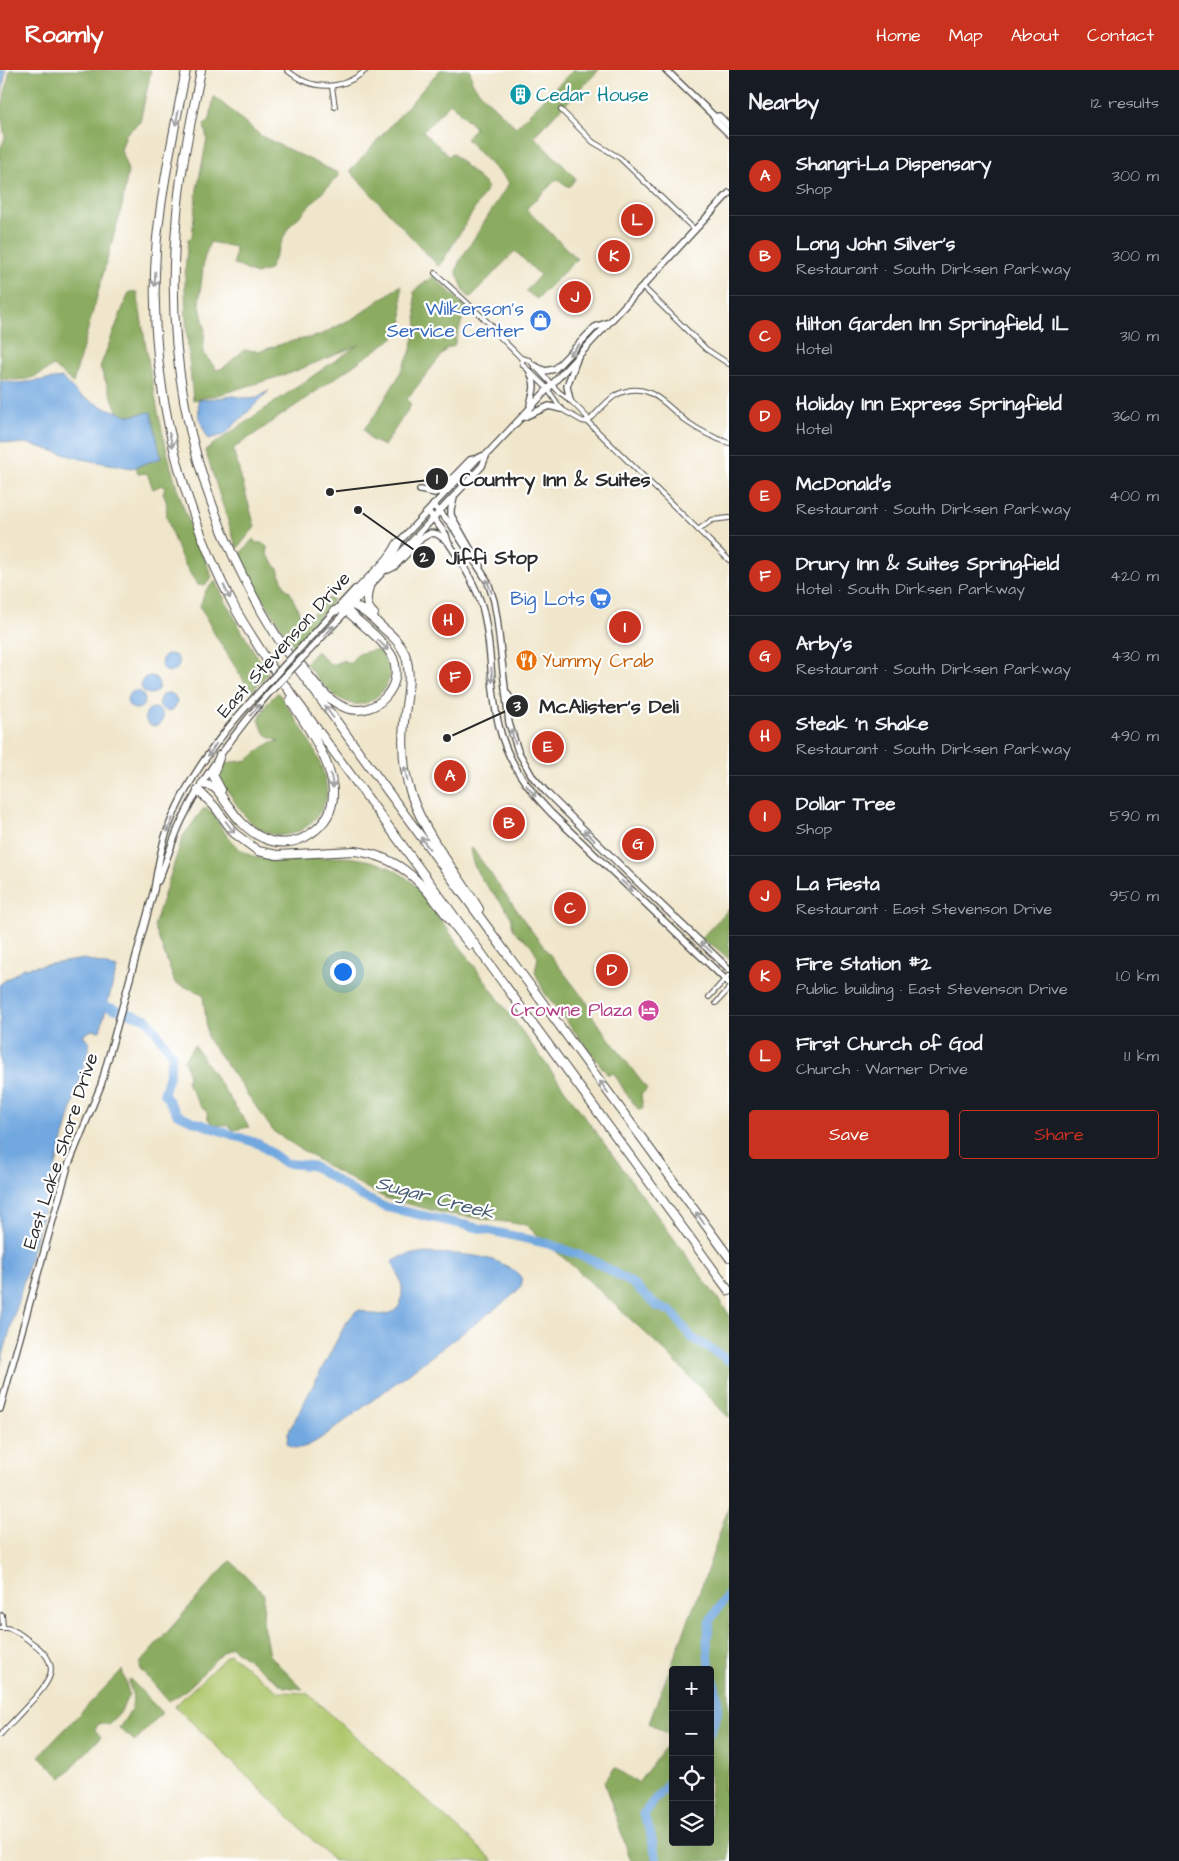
<!DOCTYPE html>
<meta charset="utf-8">
<style>
:root{--surface:#171b24;--page:#242831;--text:#f1f3f6;--muted:#9ea1a6;--line:#363941;--accent:#c8321e}
body{margin:0;font-family:"Architects Daughter",sans-serif;background:var(--page);color:var(--text)}
.controls{position:absolute;right:15px;bottom:15px;display:grid;overflow:hidden;border-radius:5px;box-shadow:0 5px 20px #0002}
.controls button{width:45px;height:45px;display:grid;place-items:center;padding:0;border:0;border-bottom:1px solid var(--line);background:var(--surface);color:var(--text);font:25px sans-serif}
.you{position:absolute;left:342px;top:901px;width:18px;height:18px;margin:-12px;border:4px solid #fff;border-radius:50%;background:#1a73e8;box-shadow:0 0 0 8px #1a73e833}
.badge{display:grid;place-items:center;width:32px;height:32px;border-radius:50%;background:var(--accent);color:#fff;font-size:16px;font-weight:700}
.pin{position:absolute;translate:-50% -50%;border:2px solid #fff;box-shadow:0 1px 5px #0006}
.list{margin:0;padding:0;list-style:none}
h2{display:flex;justify-content:space-between;align-items:center;height:65px;margin:0;padding:0 20px;font-size:21px}
h2 small{font-size:16px;font-weight:400;color:var(--muted)}
.list li{display:grid;grid-template-columns:32px 1fr auto;gap:15px;align-items:center;box-sizing:border-box;height:80px;padding:0 20px;border-top:1px solid var(--line)}
.list b{display:block;font-size:19px;white-space:nowrap}
.list p{margin:0;font-size:16px;white-space:nowrap;color:var(--muted)}
.list em{font-size:16px;font-style:normal;color:var(--muted)}
.actions{display:flex;gap:10px;padding:15px 20px}
.actions a{flex:1;padding:11px 0;border:1px solid var(--accent);border-radius:5px;text-align:center;font-size:18px;color:var(--accent)}
.actions .main{background:var(--accent);color:#fff}
.icon{flex:none;width:28px;height:28px;fill:none;stroke:currentColor;stroke-width:2;stroke-linecap:round;stroke-linejoin:round}
.map{position:relative;flex:none;width:729px;height:1791px;overflow:hidden}
header{display:flex;align-items:center;gap:30px;box-sizing:border-box;height:70px;padding:0 25px;background:var(--accent);color:#fff}
header strong{font-size:24px}
nav{display:flex;gap:28px;margin-inline-start:auto;font-size:18px}
main{display:flex}
aside{flex:1;background:var(--surface)}
.map>svg:first-child{display:block}
.green{fill:#afc76c;stroke:#6d794c}
.forest{fill:#8bac60;stroke:#5b6c46;fill-rule:evenodd}
.water{fill:#72a8e0;stroke:#4e6a86}
.lines{fill:none;stroke-linecap:round;stroke-linejoin:round}
.river{stroke:#72a8e0;stroke-width:9}
.street-casing{stroke:#494743;stroke-width:6}
.secondary-casing{stroke:#494743;stroke-width:8}
.highway-casing{stroke:#494743;stroke-width:10}
.street{stroke:#fff;stroke-width:4}
.secondary{stroke:#fff;stroke-width:5.5}
.highway{stroke:#fff;stroke-width:8}
.secondary-bridge-casing{stroke:#494743;stroke-width:8;stroke-linecap:butt}
.secondary-bridge{stroke:#fff;stroke-width:5.5}
.oneway{stroke:#a0a0a0}
.labels{text-anchor:middle;dominant-baseline:central;stroke-width:4.5;stroke-linejoin:round;paint-order:stroke}
.culture-label{font-size:19px;fill:#0d838f;stroke:#fff;text-anchor:start}
.shop-label{font-size:19px;fill:#366cbe;stroke:#fff;text-anchor:end}
.street-label{font-size:19px;fill:#2b2b2b;stroke:#fff}
.food-label{font-size:19px;fill:#c56008;stroke:#fff;text-anchor:start}
.hotel-label{font-size:19px;fill:#b23c85;stroke:#fff;text-anchor:end}
.water-label{font-size:20px;font-style:italic;fill:#475d73;stroke:#fff}
.leader{fill:none;stroke:#2b2b2b;stroke-width:2}
.callout-dot{fill:#2b2b2b;stroke:#fff;stroke-width:2}
.mark-label{font-size:15px;text-anchor:middle;font-weight:bold;fill:#fff}
.callout-label{font-size:20px;text-anchor:middle;font-weight:bold;fill:#2b2b2b;stroke:#fff;stroke-width:4.5;stroke-linejoin:round;paint-order:stroke}
</style>
<header>
<strong>Roamly</strong>
<nav><a>Home</a><a>Map</a><a>About</a><a>Contact</a></nav>
</header>
<main>
<div class="map">
<svg width="729" height="1791" viewBox="0 0 729 1791">
<rect width="100%" height="100%" fill="#fff"/>
<filter id="ink" filterUnits="userSpaceOnUse"><feTurbulence type="fractalNoise" baseFrequency=".02" numOctaves="2"/><feDisplacementMap in="SourceGraphic" scale="10" xChannelSelector="R" yChannelSelector="G"/><feConvolveMatrix kernelMatrix="1 2 1 2 8 2 1 2 1" color-interpolation-filters="sRGB"/></filter>
<filter id="wash" filterUnits="userSpaceOnUse"><feTurbulence type="fractalNoise" baseFrequency=".0096" numOctaves="4" result="noise"/><feDisplacementMap in="SourceGraphic" scale="20" xChannelSelector="R" yChannelSelector="G"/><feGaussianBlur stdDeviation="1.12" result="paint"/><feColorMatrix in="noise" values="0 0 0 0 0 0 0 0 0 0 0 0 0 0 0 0 0 1.4 0 .05"/><feComposite in="paint" operator="in"/></filter>
<g filter="url(#wash)">
<rect width="100%" height="100%" fill="#f0e6cb"/>
<path class="green" d="M229,1584L279,1622L307,1623L494,1791H334L175,1636Z
M729,1699V1730C722,1722 721,1708 729,1699Z"/>
<path class="forest" d="M10,0H151L140,52L126,64L121,80L128,101L122,136L73,313L53,296C33,310 25,311 0,309V79L5,68L1,42Z
M440,0H470L472,12L482,25L516,57L573,0H599L534,66L576,108L569,117L557,109L526,139L577,189L537,229L526,221L540,205L515,181L470,228L465,223L456,201L459,192L509,113L466,69L475,58L450,33L423,62L449,86L452,83L488,117L439,197L350,101Z
M214,26L261,66L340,104L288,158L269,200L256,204L234,194L235,177L210,172L204,189L199,232L205,258L203,283L217,300L223,298L244,280L260,281L288,272L318,266L357,246L401,215L403,261L233,379L255,457L237,479L205,380L358,275L291,303L221,324L193,330C188,277 181,223 188,170L192,166L197,119L207,69L204,55L210,49Z
M433,206L466,237L454,276L447,278L407,329L411,335L384,376L371,370L364,359L375,345L397,309L410,283L417,256L414,221Z
M129,222H137C148,289 158,356 178,421C187,450 200,478 212,507L205,515H198C185,499 171,467 167,446C166,438 168,431 163,423L165,417L162,415L153,419L147,403L138,404L136,396L161,388L157,370L145,343L130,346L118,343L100,297Z
M253,469L256,473H263L268,478L267,484L278,499L285,518L290,522L300,544L306,551L328,528L332,529L333,531L294,577L255,516L240,484Z
M215,511L241,560L268,604L251,622L214,563L200,536L206,520Z
M379,579C409,597 376,645 347,632C329,625 317,607 305,593L317,581L331,595L344,590L350,594L357,584Z
M278,622C298,654 324,685 327,723C327,731 321,741 316,747C300,768 273,771 253,754C244,746 236,734 230,724C225,718 217,708 220,700C225,689 238,693 247,690C252,688 257,682 262,678C267,674 272,673 279,671C265,666 263,663 259,649L268,632Z
M203,739H208L212,742C219,753 225,765 234,774C261,802 308,786 341,787C369,788 395,796 415,815L729,1244V1348L666,1282L575,1198L526,1155L443,1143L385,1128L327,1096L274,1062L208,969L203,924L175,913L154,856L183,766Z
M472,778L534,864L591,938L593,947L647,1019L641,1025L643,1039H638L625,1022L614,1003L608,1005L544,922L535,902L538,887C535,882 532,875 527,871C522,867 516,864 513,858C511,854 513,851 511,847C496,821 474,811 470,779Z
M729,839V889L714,876L708,874L701,868Z
M194,975L249,1057L233,1060L228,1055H215L208,1049L207,1042L201,1037L186,1011L189,1006L184,990Z
M729,1435V1699C721,1708 722,1722 729,1730V1791H631L604,1712L615,1698L638,1713L673,1667L649,1653L705,1507ZM673,1600H710V1772H673Z
M231,1491L264,1524L263,1554L269,1585L303,1619L284,1617L230,1576C210,1591 192,1622 168,1631L140,1598L141,1592L226,1495Z
M122,1600L129,1624L120,1643L109,1655L99,1653L95,1660L101,1667L62,1708L39,1686Z
M130,1609L162,1643L135,1671L119,1658C131,1640 138,1634 128,1612Z"/>
<path class="water" d="M0,0H6L0,34Z
M62,308L80,326L103,337L130,346L151,342L161,388L132,398L81,389L26,373L13,374L0,371V311L17,313Z
M269,321L224,365L208,369L199,348L198,330L234,326L246,328L257,327Z
M161 593a9 9 0 1 1 18 0a9 9 0 1 1-18 0Z
M141 615a9 9 0 1 1 18 0a9 9 0 1 1-18 0Z
M127 630a9 9 0 1 1 18 0a9 9 0 1 1-18 0Z
M159 632a9 9 0 1 1 18 0a9 9 0 1 1-18 0Z
M145 647a9 9 0 1 1 18 0a9 9 0 1 1-18 0Z
M85,889L117,898L100,961L92,960L83,965L90,973L0,1296V914L23,898Z
M419,1183C450,1184 484,1182 510,1198C530,1210 522,1217 508,1229L334,1359C323,1366 298,1388 287,1373L288,1363L346,1253L356,1241L360,1240C377,1247 402,1249 402,1223C403,1213 397,1201 392,1192L403,1186Z"/>
<g class="lines">
<path class="river" d="M102,935L147,949L172,984L169,1007L164,1023L177,1044L195,1052L259,1074L285,1093L313,1096L361,1126L385,1137L549,1174L592,1190L632,1213L657,1236L672,1242L692,1268L708,1277L729,1291
M710,1663L717,1644L718,1628L709,1593L707,1571L710,1550L729,1523
M657,1791L650,1761L643,1744L673,1708"/>
</g>
</g>
<g filter="url(#ink)">
<g class="lines">
<defs>
<path id="street" d="M287,0C311,21 342,21 366,0
M332,17L335,37
M561,40L593,72L620,88L695,160
M435,203L493,257L497,264L521,288L523,295L547,318L561,339L582,351L588,352
M643,217L706,279L729,294
M521,288L529,290L559,322L570,330L587,347L588,352L729,490
M588,352C597,343 605,332 616,325C648,308 665,335 687,352C700,361 714,368 729,373
M698,460L712,450L729,448
M709,927L729,905
M716,933L729,919
M2,1545L3,1558
M0,1558C12,1556 21,1565 31,1572C63,1594 52,1610 29,1634C20,1644 10,1654 0,1665"/>
<path id="secondary" d="M666,0L715,47V50L729,64
M715,47L719,46L729,56
M535,296L545,301L555,299L595,257L609,252
M570,330L567,316L577,289
M530,335C533,321 537,317 530,302
M524,347L549,336L561,339
M420,420L435,423L440,421L470,390L478,388
M454,428L451,439V445L480,496
M433,435L451,454L488,512L494,531L497,548L509,653L518,681L532,706L546,722L629,804L729,899
M428,441L446,465L448,472C461,491 475,513 482,536C493,575 489,617 499,656C507,691 527,718 551,743L729,913
M396,475L478,388L487,384L520,349L729,123
M388,500L394,497L422,468L431,463L437,464L447,471
M305,573L355,519
M310,580L482,396L487,384
M506,622L513,632
M158,811C167,791 172,770 182,750C204,704 235,662 269,623
M0,1339L68,1096L101,1015L154,820C157,801 160,782 166,764C185,709 225,658 265,616"/>
<path id="highway" d="M186,0C175,56 163,111 157,168C146,297 175,426 236,540C246,558 258,575 268,592L729,1221
M201,0C191,52 179,104 176,157C163,320 205,466 299,600L729,1187
M369,517C366,528 365,536 374,544
M334,541L353,535C365,541 373,548 383,558C392,565 400,573 405,584C413,606 406,630 404,652C402,677 403,701 411,724C425,766 456,801 479,839
M302,596C313,611 328,632 346,638C375,648 405,617 393,588C385,571 361,554 347,541C347,524 380,501 390,486C393,482 396,477 398,473
M220,685L213,705L221,720
M202,714C205,715 209,715 213,717C219,720 223,729 227,734C237,748 247,761 263,768C278,775 296,774 310,764C362,730 313,666 290,630
M198,720L215,737L234,763L258,781L277,785L354,781C414,787 434,833 470,875"/>
</defs>
<use href="#street" class="street-casing"/>
<use href="#secondary" class="secondary-casing"/>
<use href="#highway" class="highway-casing"/>
<use href="#street" class="street"/>
<use href="#secondary" class="secondary"/>
<use href="#highway" class="highway"/>
<defs>
<path id="secondary-bridge" d="M265,616L305,573
M269,623L310,580"/>
</defs>
<use href="#secondary-bridge" class="secondary-bridge-casing"/>
<use href="#secondary-bridge" class="secondary-bridge"/>
</g>
<defs><path id="oneway-shaft" d="M-6 0H5M1.5-3L5.5 0L1.5 3" fill="none" stroke-width="1.6" stroke-linecap="round" stroke-linejoin="round" transform="scale(1.25)"/></defs>
<g class="oneway">
<use href="#oneway-shaft" transform="translate(177 48) rotate(101)"/>
<use href="#oneway-shaft" transform="translate(155 209) rotate(92)"/>
<use href="#oneway-shaft" transform="translate(574 280) rotate(133)"/>
<use href="#oneway-shaft" transform="translate(171 370) rotate(75)"/>
<use href="#oneway-shaft" transform="translate(489 516) rotate(-111)"/>
<use href="#oneway-shaft" transform="translate(227 522) rotate(64)"/>
<use href="#oneway-shaft" transform="translate(329 561) rotate(-46)"/>
<use href="#oneway-shaft" transform="translate(383 575) rotate(46)"/>
<use href="#oneway-shaft" transform="translate(492 605) rotate(84)"/>
<use href="#oneway-shaft" transform="translate(255 640) rotate(-50)"/>
<use href="#oneway-shaft" transform="translate(329 642) rotate(-127)"/>
<use href="#oneway-shaft" transform="translate(513 666) rotate(-108)"/>
<use href="#oneway-shaft" transform="translate(212 680) rotate(124)"/>
<use href="#oneway-shaft" transform="translate(406 704) rotate(-101)"/>
<use href="#oneway-shaft" transform="translate(332 711) rotate(80)"/>
<use href="#oneway-shaft" transform="translate(531 721) rotate(50)"/>
<use href="#oneway-shaft" transform="translate(170 755) rotate(112)"/>
<use href="#oneway-shaft" transform="translate(230 757) rotate(53)"/>
<use href="#oneway-shaft" transform="translate(589 765) rotate(-136)"/>
<use href="#oneway-shaft" transform="translate(425 773) rotate(-126)"/>
<use href="#oneway-shaft" transform="translate(627 816) rotate(44)"/>
<use href="#oneway-shaft" transform="translate(706 877) rotate(-137)"/>
<use href="#oneway-shaft" transform="translate(604 1017) rotate(-126)"/>
<use href="#oneway-shaft" transform="translate(700 1148) rotate(-126)"/>
</g>
</g>
<defs>
<symbol id="building-disc" viewBox="-11 -11 22 22"><circle r="9.5" fill="#0f9aa8" stroke="#fff"/><path d="M-4-6H4V6H1V3H-1V6H-4ZM-2.5-4.3h1.7v1.8h-1.7ZM.8-4.3h1.7v1.8H.8ZM-2.5-1h1.7V.8h-1.7ZM.8-1h1.7V.8H.8Z" fill="#fff"/></symbol>
<symbol id="shop-disc" viewBox="-11 -11 22 22"><circle r="9.5" fill="#3f7fe0" stroke="#fff"/><path d="M-5-2.5h2.3a2.7 3.5 0 0 1 5.4 0H5L5.5 6h-11ZM-1.5-2.5h3a1.5 2.3 0 0 0-3 0Z" fill="#fff"/></symbol>
<symbol id="supermarket-disc" viewBox="-11 -11 22 22"><circle r="9.5" fill="#3f7fe0" stroke="#fff"/><path d="M-6-5.5h2.5l.6 2H6L4.5 2H-2.5L-4.4-4H-6ZM-1.5 3.2a1.3 1.3 0 1 0 .1 0ZM3 3.2a1.3 1.3 0 1 0 .1 0Z" fill="#fff"/></symbol>
<symbol id="restaurant-disc" viewBox="-11 -11 22 22"><circle r="9.5" fill="#e8710a" stroke="#fff"/><path d="M-5-6h1v4h1v-4h1v4h1v-4h1v5L-1.5 .5V6h-2V.5L-5-1ZM5-6V6H3V1.5H1.5Q1.5-4 5-6Z" fill="#fff"/></symbol>
<symbol id="hotel-disc" viewBox="-11 -11 22 22"><circle r="9.5" fill="#d1479c" stroke="#fff"/><path d="M-6-4.5h1.5V1H6V5H4.5V3h-9V5H-6ZM-4 0a1.8 1.8 0 1 1 3.6 0ZM.5 0V-2.5h3Q6-2.5 6 0Z" fill="#fff"/></symbol>
</defs>
<g fill-rule="evenodd">
<use href="#building-disc" x="508" y="12" width="25" height="25"/>
<use href="#shop-disc" x="528" y="238" width="25" height="25"/>
<use href="#supermarket-disc" x="588" y="516" width="25" height="25"/>
<use href="#restaurant-disc" x="514" y="578" width="25" height="25"/>
<use href="#hotel-disc" x="636" y="928" width="25" height="25"/>
</g>
<g class="labels">
<g class="culture-label">
<text x="536" y="25">Cedar House</text>
</g>
<g class="shop-label">
<text x="524" y="239">Wilkerson's<tspan x="524" dy="22">Service Center</tspan></text>
<text x="585" y="529">Big Lots</text>
</g>
<g class="street-label">
<text transform="translate(284 575) rotate(-48)">East Stevenson Drive</text>
<text transform="translate(61 1081) rotate(-72)">East Lake Shore Drive</text>
</g>
<g class="food-label">
<text x="542" y="591">Yummy Crab</text>
</g>
<g class="hotel-label">
<text x="632" y="940">Crowne Plaza</text>
</g>
<g class="water-label">
<text transform="translate(435 1128) rotate(15)">Sugar Creek</text>
</g>
</g>
<path class="leader" d="M330 422L437 409M358 440L424 487M447 668L517 636"/>
<g class="callout-dot">
<circle cx="330" cy="422" r="5"/>
<circle cx="358" cy="440" r="5"/>
<circle cx="447" cy="668" r="5"/>
<circle cx="437" cy="409" r="12"/>
<circle cx="424" cy="487" r="12"/>
<circle cx="517" cy="636" r="12"/>
</g>
<g class="mark-label">
<text x="437" y="414">1</text>
<text x="424" y="492">2</text>
<text x="517" y="641">3</text>
</g>
<g class="callout-label">
<text x="555" y="416">Country Inn &amp; Suites</text>
<text x="492" y="494">Jiffi Stop</text>
<text x="609" y="643">McAlister's Deli</text>
</g>
</svg>
<div class="controls">
<button>+</button>
<button>−</button>
<button><svg class="icon" aria-label="locate" viewBox="0 0 24 24"><circle cx="12" cy="12" r="6"/><path d="M12 2v4M12 18v4M2 12h4M18 12h4"/></svg></button>
<button><svg class="icon" aria-label="layers" viewBox="0 0 24 24"><path d="M12 4l9 5-9 5-9-5zM3 14l9 5 9-5"/></svg></button>
</div>
<div class="you"></div>
<div class="pin badge" style="left:450px;top:706px">A</div>
<div class="pin badge" style="left:509px;top:753px">B</div>
<div class="pin badge" style="left:570px;top:838px">C</div>
<div class="pin badge" style="left:612px;top:900px">D</div>
<div class="pin badge" style="left:548px;top:677px">E</div>
<div class="pin badge" style="left:455px;top:607px">F</div>
<div class="pin badge" style="left:638px;top:774px">G</div>
<div class="pin badge" style="left:448px;top:550px">H</div>
<div class="pin badge" style="left:625px;top:557px">I</div>
<div class="pin badge" style="left:575px;top:227px">J</div>
<div class="pin badge" style="left:614px;top:186px">K</div>
<div class="pin badge" style="left:637px;top:150px">L</div>
</div>
<aside>
<h2>Nearby<small>12 results</small></h2>
<ul class="list">
<li><span class="badge">A</span><div><b>Shangri-La Dispensary</b><p>Shop</p></div><em>300 m</em></li>
<li><span class="badge">B</span><div><b>Long John Silver's</b><p>Restaurant · South Dirksen Parkway</p></div><em>300 m</em></li>
<li><span class="badge">C</span><div><b>Hilton Garden Inn Springfield, IL</b><p>Hotel</p></div><em>310 m</em></li>
<li><span class="badge">D</span><div><b>Holiday Inn Express Springfield</b><p>Hotel</p></div><em>360 m</em></li>
<li><span class="badge">E</span><div><b>McDonald's</b><p>Restaurant · South Dirksen Parkway</p></div><em>400 m</em></li>
<li><span class="badge">F</span><div><b>Drury Inn &amp; Suites Springfield</b><p>Hotel · South Dirksen Parkway</p></div><em>420 m</em></li>
<li><span class="badge">G</span><div><b>Arby's</b><p>Restaurant · South Dirksen Parkway</p></div><em>430 m</em></li>
<li><span class="badge">H</span><div><b>Steak 'n Shake</b><p>Restaurant · South Dirksen Parkway</p></div><em>490 m</em></li>
<li><span class="badge">I</span><div><b>Dollar Tree</b><p>Shop</p></div><em>590 m</em></li>
<li><span class="badge">J</span><div><b>La Fiesta</b><p>Restaurant · East Stevenson Drive</p></div><em>950 m</em></li>
<li><span class="badge">K</span><div><b>Fire Station #2</b><p>Public building · East Stevenson Drive</p></div><em>1.0 km</em></li>
<li><span class="badge">L</span><div><b>First Church of God</b><p>Church · Warner Drive</p></div><em>1.1 km</em></li>
</ul>
<div class="actions"><a class="main">Save</a><a>Share</a></div>
</aside>
</main>
